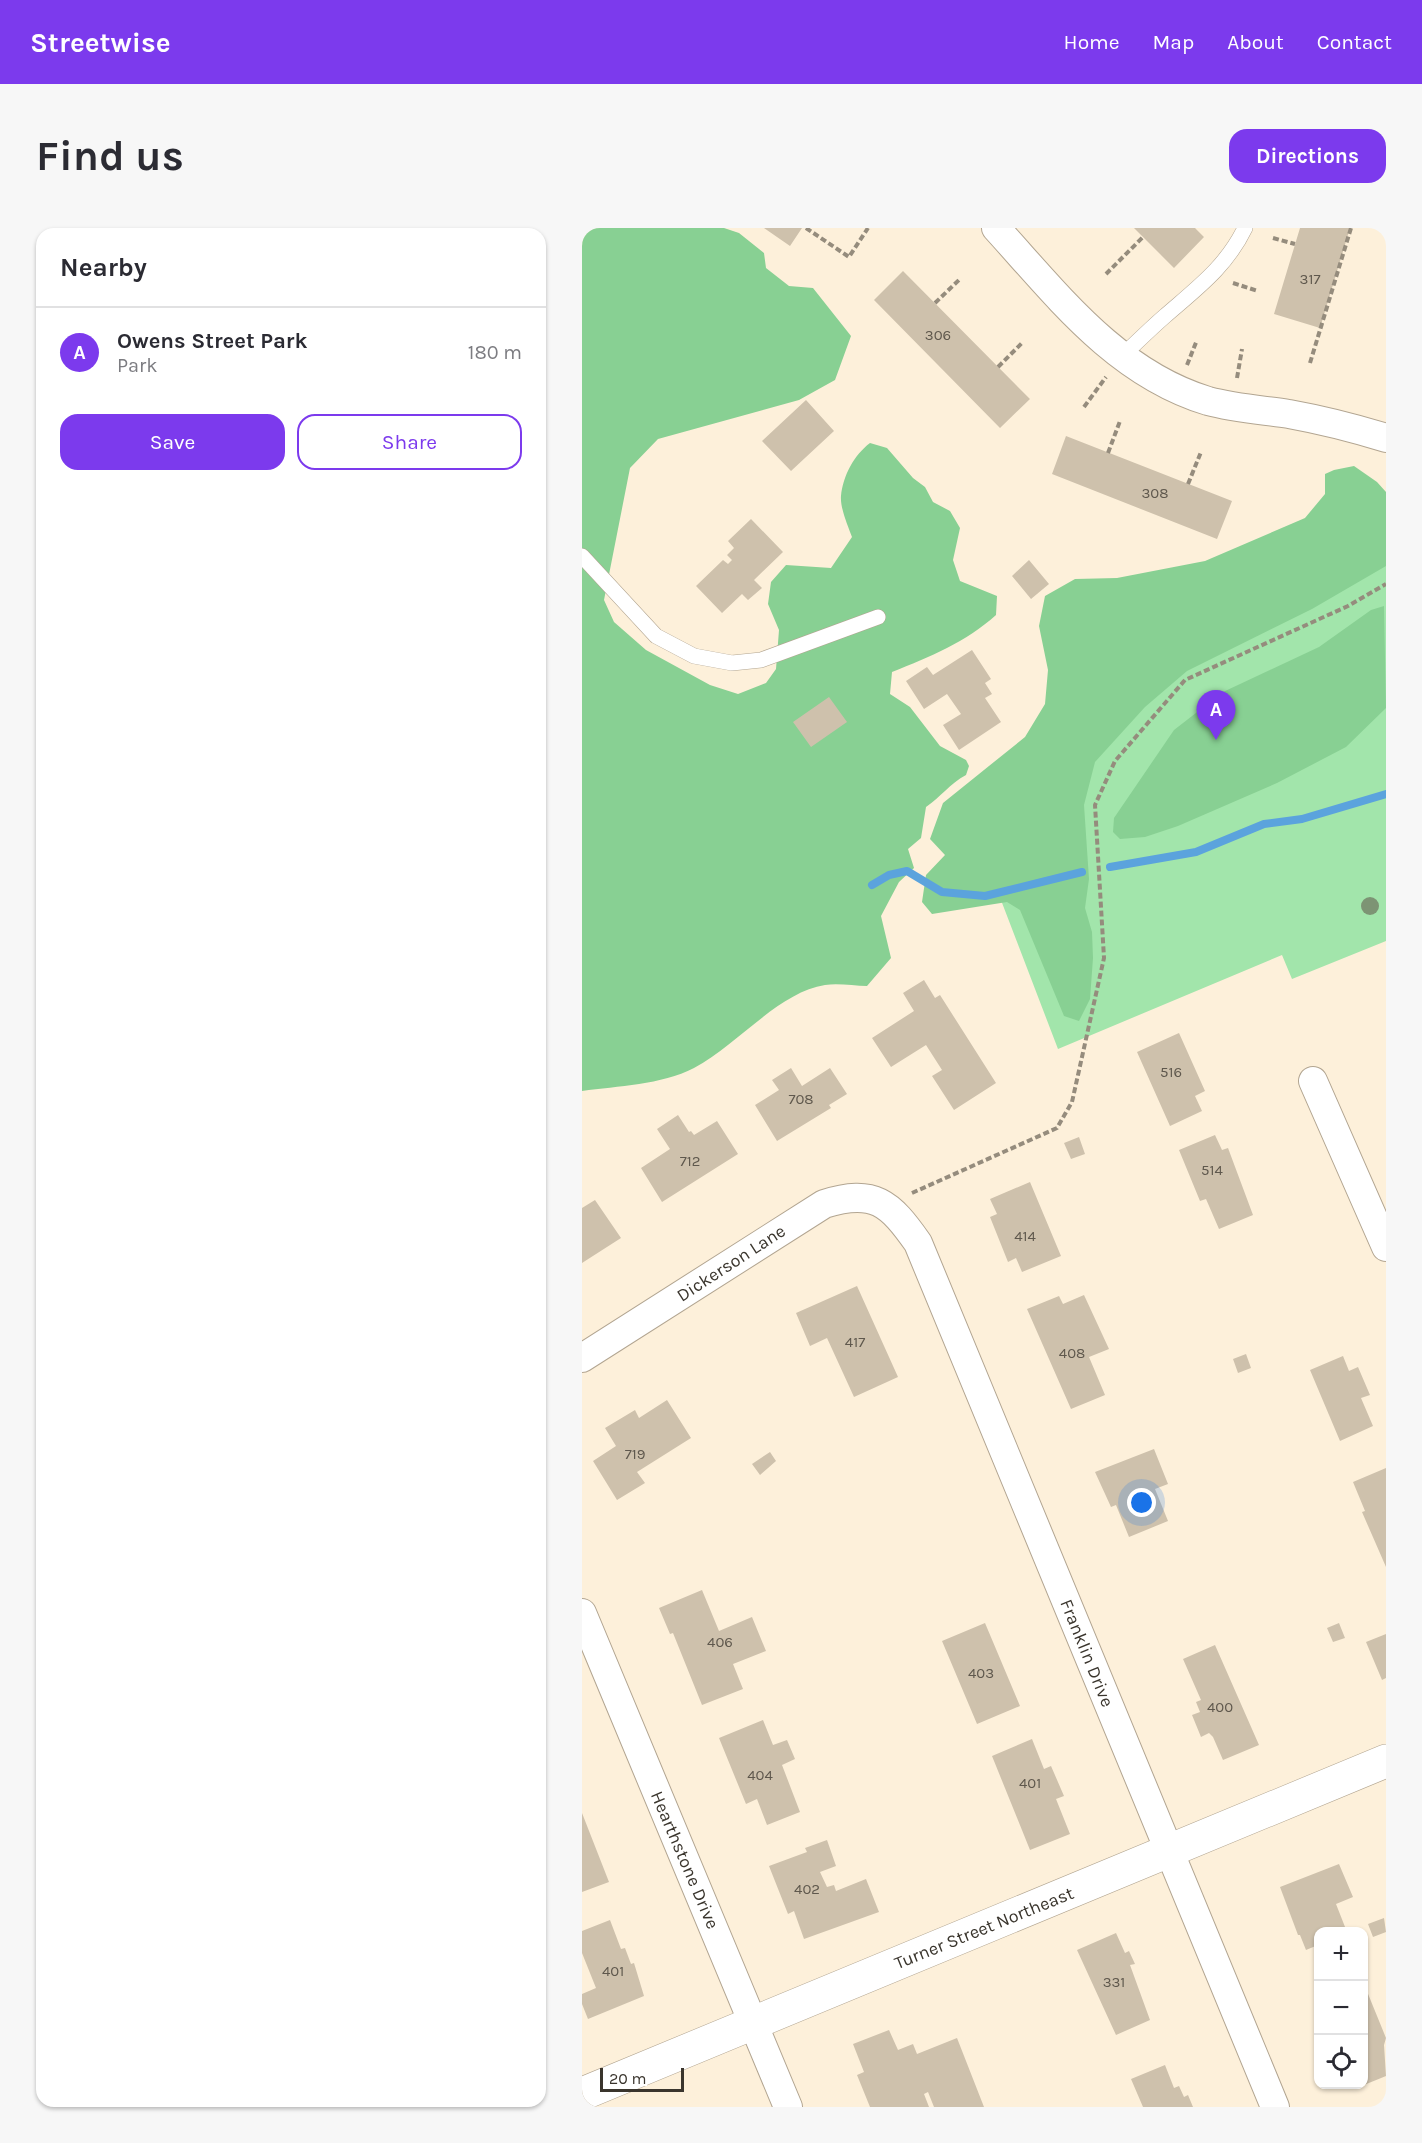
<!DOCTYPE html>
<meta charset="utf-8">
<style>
:root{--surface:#fff;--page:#f7f7f7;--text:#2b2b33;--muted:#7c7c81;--line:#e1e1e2;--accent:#7c3aed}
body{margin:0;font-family:Karla,sans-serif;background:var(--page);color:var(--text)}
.controls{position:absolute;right:18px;bottom:18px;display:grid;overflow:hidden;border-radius:12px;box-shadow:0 2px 4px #0004}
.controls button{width:54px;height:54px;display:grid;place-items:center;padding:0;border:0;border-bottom:2px solid var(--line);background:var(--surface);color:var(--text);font:30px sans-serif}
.scale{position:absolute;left:18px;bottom:15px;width:84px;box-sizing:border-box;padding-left:6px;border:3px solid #3a352d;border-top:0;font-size:16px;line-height:21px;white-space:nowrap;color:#3a352d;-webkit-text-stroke:4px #fff;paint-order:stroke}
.you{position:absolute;left:560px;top:1275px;width:21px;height:21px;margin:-15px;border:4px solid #fff;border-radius:50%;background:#1a73e8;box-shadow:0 0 0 9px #1a73e833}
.badge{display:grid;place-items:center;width:39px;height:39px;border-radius:50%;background:var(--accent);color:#fff;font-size:20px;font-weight:700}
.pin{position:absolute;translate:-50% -50px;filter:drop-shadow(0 2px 3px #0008)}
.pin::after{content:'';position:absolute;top:32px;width:21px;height:18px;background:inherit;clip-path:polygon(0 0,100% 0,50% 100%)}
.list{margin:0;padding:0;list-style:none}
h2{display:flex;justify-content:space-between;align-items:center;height:78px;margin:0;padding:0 24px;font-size:26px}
h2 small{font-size:20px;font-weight:400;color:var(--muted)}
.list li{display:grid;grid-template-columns:39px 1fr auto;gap:18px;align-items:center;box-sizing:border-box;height:90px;padding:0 24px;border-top:2px solid var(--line)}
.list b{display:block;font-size:22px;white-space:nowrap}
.list p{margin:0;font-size:20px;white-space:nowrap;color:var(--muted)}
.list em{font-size:20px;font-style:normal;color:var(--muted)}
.actions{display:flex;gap:12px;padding:18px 24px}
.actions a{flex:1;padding:14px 0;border:2px solid var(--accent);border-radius:18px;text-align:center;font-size:21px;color:var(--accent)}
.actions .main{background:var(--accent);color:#fff}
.icon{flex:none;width:33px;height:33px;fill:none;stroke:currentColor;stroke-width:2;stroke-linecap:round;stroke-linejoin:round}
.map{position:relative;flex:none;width:804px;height:1879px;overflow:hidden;border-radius:18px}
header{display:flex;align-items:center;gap:36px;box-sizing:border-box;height:84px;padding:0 30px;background:var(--accent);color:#fff}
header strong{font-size:28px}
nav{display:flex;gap:33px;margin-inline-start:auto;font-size:21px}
.intro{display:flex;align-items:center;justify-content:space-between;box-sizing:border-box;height:144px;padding:0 36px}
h1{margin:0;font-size:42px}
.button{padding:15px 27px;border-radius:18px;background:var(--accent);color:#fff;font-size:21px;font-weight:700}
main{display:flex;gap:36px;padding:0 36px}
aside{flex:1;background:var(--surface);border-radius:18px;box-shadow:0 2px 4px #0004}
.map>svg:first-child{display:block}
.green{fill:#a2e5ab}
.forest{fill:#88d093}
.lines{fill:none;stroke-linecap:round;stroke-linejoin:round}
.stream{stroke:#5ba3dd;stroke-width:8}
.building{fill:#cec1ac}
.service-casing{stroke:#b2a591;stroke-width:16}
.minor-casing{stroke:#b2a591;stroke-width:30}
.tertiary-casing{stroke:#b2a591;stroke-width:34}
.path{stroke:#958c7d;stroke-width:4;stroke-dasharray:6 3;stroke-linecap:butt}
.service{stroke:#fff;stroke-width:15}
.minor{stroke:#fff;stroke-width:28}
.tertiary{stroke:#fff;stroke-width:33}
.tree{fill:#7d9474}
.labels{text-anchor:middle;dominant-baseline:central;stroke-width:6;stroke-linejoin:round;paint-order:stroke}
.number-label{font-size:15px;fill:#5f584d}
.street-label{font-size:18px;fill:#3a352d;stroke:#fff}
</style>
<header>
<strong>Streetwise</strong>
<nav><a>Home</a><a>Map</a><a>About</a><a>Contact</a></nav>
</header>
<div class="intro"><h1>Find us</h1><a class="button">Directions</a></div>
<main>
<aside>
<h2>Nearby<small></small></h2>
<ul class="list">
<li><span class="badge">A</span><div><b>Owens Street Park</b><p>Park</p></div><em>180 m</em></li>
</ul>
<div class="actions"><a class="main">Save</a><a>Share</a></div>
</aside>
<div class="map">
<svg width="804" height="1879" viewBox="0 0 804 1879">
<rect width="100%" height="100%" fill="#fdf0da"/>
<path class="green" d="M804,315V713L710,751L700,727L476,821L381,573Z"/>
<path class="forest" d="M0,0H142L157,5L182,25L184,40L207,58L231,60L269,108L253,152L217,172L76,211L48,240L22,372L32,394L64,422L128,457L156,466L184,455L194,441L197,402L186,376L189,354L204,337L249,340L270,309C266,298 258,280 259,268C261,248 272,227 288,215L305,220L331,250L343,259L351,274L368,283L378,300L371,332L378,353L415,368L414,387C384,414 348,429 310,444L308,466L328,479L358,518L384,532L387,538L384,547C367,556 359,569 344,579L339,610L326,621L332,640L317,654L299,688L309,730L285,758C272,758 257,755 243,757C197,764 155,817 112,840C79,857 36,858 0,863Z
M772,238L795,254L804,264V338L730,381L605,443L563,479L513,534L502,577L507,651L503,680L510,704L511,730L508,771L497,793L482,788L438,682L425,674L350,686L340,674L344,647L363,627L348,611L361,575L443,509L463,476L466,442L457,398L463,368L493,351L535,350L623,333L723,290L743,266V246L752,242Z
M802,378L804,480L764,519L695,555L596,598L563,609L538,611L531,604L532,590L592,502L641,464L737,419L789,382Z"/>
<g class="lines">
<path class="stream" d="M528,639L614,624L682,596L720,591L804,566
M290,657L307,647L325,643L360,664L403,668L500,644"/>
</g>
<path class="building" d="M182,0H220L208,18Z
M552,0H613L622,9L592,40Z
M718,0H768L738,100L692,86Z
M321,43L448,171L418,200L292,72Z
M224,172L252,203L209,243L180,213Z
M484,208L650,273L635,311L470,246Z
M169,291L201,324L172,352L180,360L166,372L160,366L140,385L114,358L141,332L146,336L150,332L145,327L152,320L146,313Z
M447,332L467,356L449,371L430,348Z
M390,422L409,451L403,455L410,466L403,470L419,494L377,522L361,497L379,486L365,466L342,481L324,453L345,439L351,447Z
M247,469L265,494L229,519L211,494Z
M342,752L353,770L358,767L414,855L372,882L350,848L360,842L344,817L309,839L290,810L332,783L321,765Z
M597,805L623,863L613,868L620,883L588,898L555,824Z
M209,840L220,858L248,840L265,866L247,877L249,880L195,913L173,877L197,862L190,852Z
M96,887L107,904L109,903L112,907L135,893L156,926L80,974L59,940L88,921L75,901Z
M633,907L640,922L646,920L671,987L637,1001L624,971L618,973L597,922Z
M497,909L503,926L489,931L482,915Z
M448,954L479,1028L440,1044L434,1030L426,1034L408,989L415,986L408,971Z
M13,972L39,1010L0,1035V980Z
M275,1058L316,1149L272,1169L245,1110L228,1118L214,1085Z
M502,1067L527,1121L507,1129L523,1167L489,1181L445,1081L477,1068L481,1076Z
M664,1126L669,1140L656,1145L651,1131Z
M761,1128L767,1143L776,1139L788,1167L779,1170L791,1198L758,1213L728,1142Z
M85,1172L109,1210L55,1244L63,1255L35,1272L11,1233L34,1218L23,1200L53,1182L57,1190Z
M572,1221L586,1256L573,1261L586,1293L547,1309L534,1277L529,1279L513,1244Z
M188,1224L194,1233L178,1247L170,1236Z
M804,1240V1339L780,1284L783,1283L771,1254Z
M120,1362L137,1403L170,1389L184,1423L151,1436L161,1461L120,1477L91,1405L88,1406L77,1380Z
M403,1395L438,1478L395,1496L360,1413Z
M757,1395L763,1410L751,1414L745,1400Z
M804,1406V1450L800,1452L784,1414Z
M633,1417L677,1517L641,1532L631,1509L627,1505L619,1509L610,1487L618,1484L614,1474L619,1472L601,1431Z
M181,1492L191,1517L205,1512L213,1531L200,1537L218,1584L185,1597L175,1571L164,1576L137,1510Z
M450,1511L462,1541L469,1538L482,1568L474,1571L488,1606L448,1622L410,1528Z
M0,1585L27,1654L0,1664Z
M245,1612L254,1638L238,1644L245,1659L252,1657L254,1663L284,1651L297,1684L222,1711L212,1683L206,1686L187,1638L225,1624L223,1620Z
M757,1636L771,1669L754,1676L765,1704H736V1717L724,1722L718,1707H716L698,1659Z
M802,1690L804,1704L791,1709L786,1696Z
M28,1692L39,1721L43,1720L49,1736L52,1735L62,1768L6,1791L0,1776V1766L14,1760L0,1725V1703Z
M534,1705L543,1725L547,1723L553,1736L548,1737L568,1792L534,1807L495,1722Z
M782,1756L804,1810L802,1817L804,1848L777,1859L776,1856H782Z
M307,1802L316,1822L331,1816L335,1826L375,1810L402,1879H352L346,1864L342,1866L347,1879H288L275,1847L282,1844L271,1816Z
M583,1837L592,1860L597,1858L602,1869L606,1867L611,1879H561L549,1851Z"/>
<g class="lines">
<defs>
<path id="service" d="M539,129C554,115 568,101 583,88C615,60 644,39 663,0
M0,328L74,408L112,428L150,435L179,432L296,389"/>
<path id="minor" d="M414,0C476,68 534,145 626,173C652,180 680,182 707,186C740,192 772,200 804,210
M731,853L804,1019
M0,1130L242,976C292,960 308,975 336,1015L693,1879
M0,1385L206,1879"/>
<path id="tertiary" d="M0,1866L804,1533"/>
</defs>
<use href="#service" class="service-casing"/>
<use href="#minor" class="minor-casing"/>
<use href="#tertiary" class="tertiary-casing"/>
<path class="path" d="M224,0L267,29L286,0
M691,10L713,16
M524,46L561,9
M651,55L676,63
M353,75L377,52
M728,135L769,0
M605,137L615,112
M416,139L440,115
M655,150L660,121
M502,179L524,149
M526,225L538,193
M606,256L619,224
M330,965L475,900L490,874L522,730L513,577L533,533L603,452L766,378L804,356"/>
<use href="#service" class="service"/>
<use href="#minor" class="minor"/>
<use href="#tertiary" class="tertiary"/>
</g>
<circle class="tree" cx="788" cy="678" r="9"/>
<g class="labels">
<g class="number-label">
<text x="728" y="51">317</text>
<text x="356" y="107">306</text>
<text x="573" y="265">308</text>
<text x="589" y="844">516</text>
<text x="219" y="871">708</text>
<text x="108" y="933">712</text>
<text x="630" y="942">514</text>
<text x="443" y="1008">414</text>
<text x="273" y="1114">417</text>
<text x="490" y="1125">408</text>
<text x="53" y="1226">719</text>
<text x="138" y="1414">406</text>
<text x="399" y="1445">403</text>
<text x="638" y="1479">400</text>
<text x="178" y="1547">404</text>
<text x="448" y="1555">401</text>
<text x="225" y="1661">402</text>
<text x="31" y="1743">401</text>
<text x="532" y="1754">331</text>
</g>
<g class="street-label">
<text transform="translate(149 1035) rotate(-33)">Dickerson Lane</text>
<text transform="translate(505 1425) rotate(68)">Franklin Drive</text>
<text transform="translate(103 1632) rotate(67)">Hearthstone Drive</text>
<text transform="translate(402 1700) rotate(-22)">Turner Street Northeast</text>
</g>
</g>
</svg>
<div class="controls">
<button>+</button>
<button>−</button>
<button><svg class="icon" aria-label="locate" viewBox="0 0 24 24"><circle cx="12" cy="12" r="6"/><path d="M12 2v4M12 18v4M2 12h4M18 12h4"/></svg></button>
</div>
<div class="scale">20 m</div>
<div class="you"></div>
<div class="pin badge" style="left:634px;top:512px">A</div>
</div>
</main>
